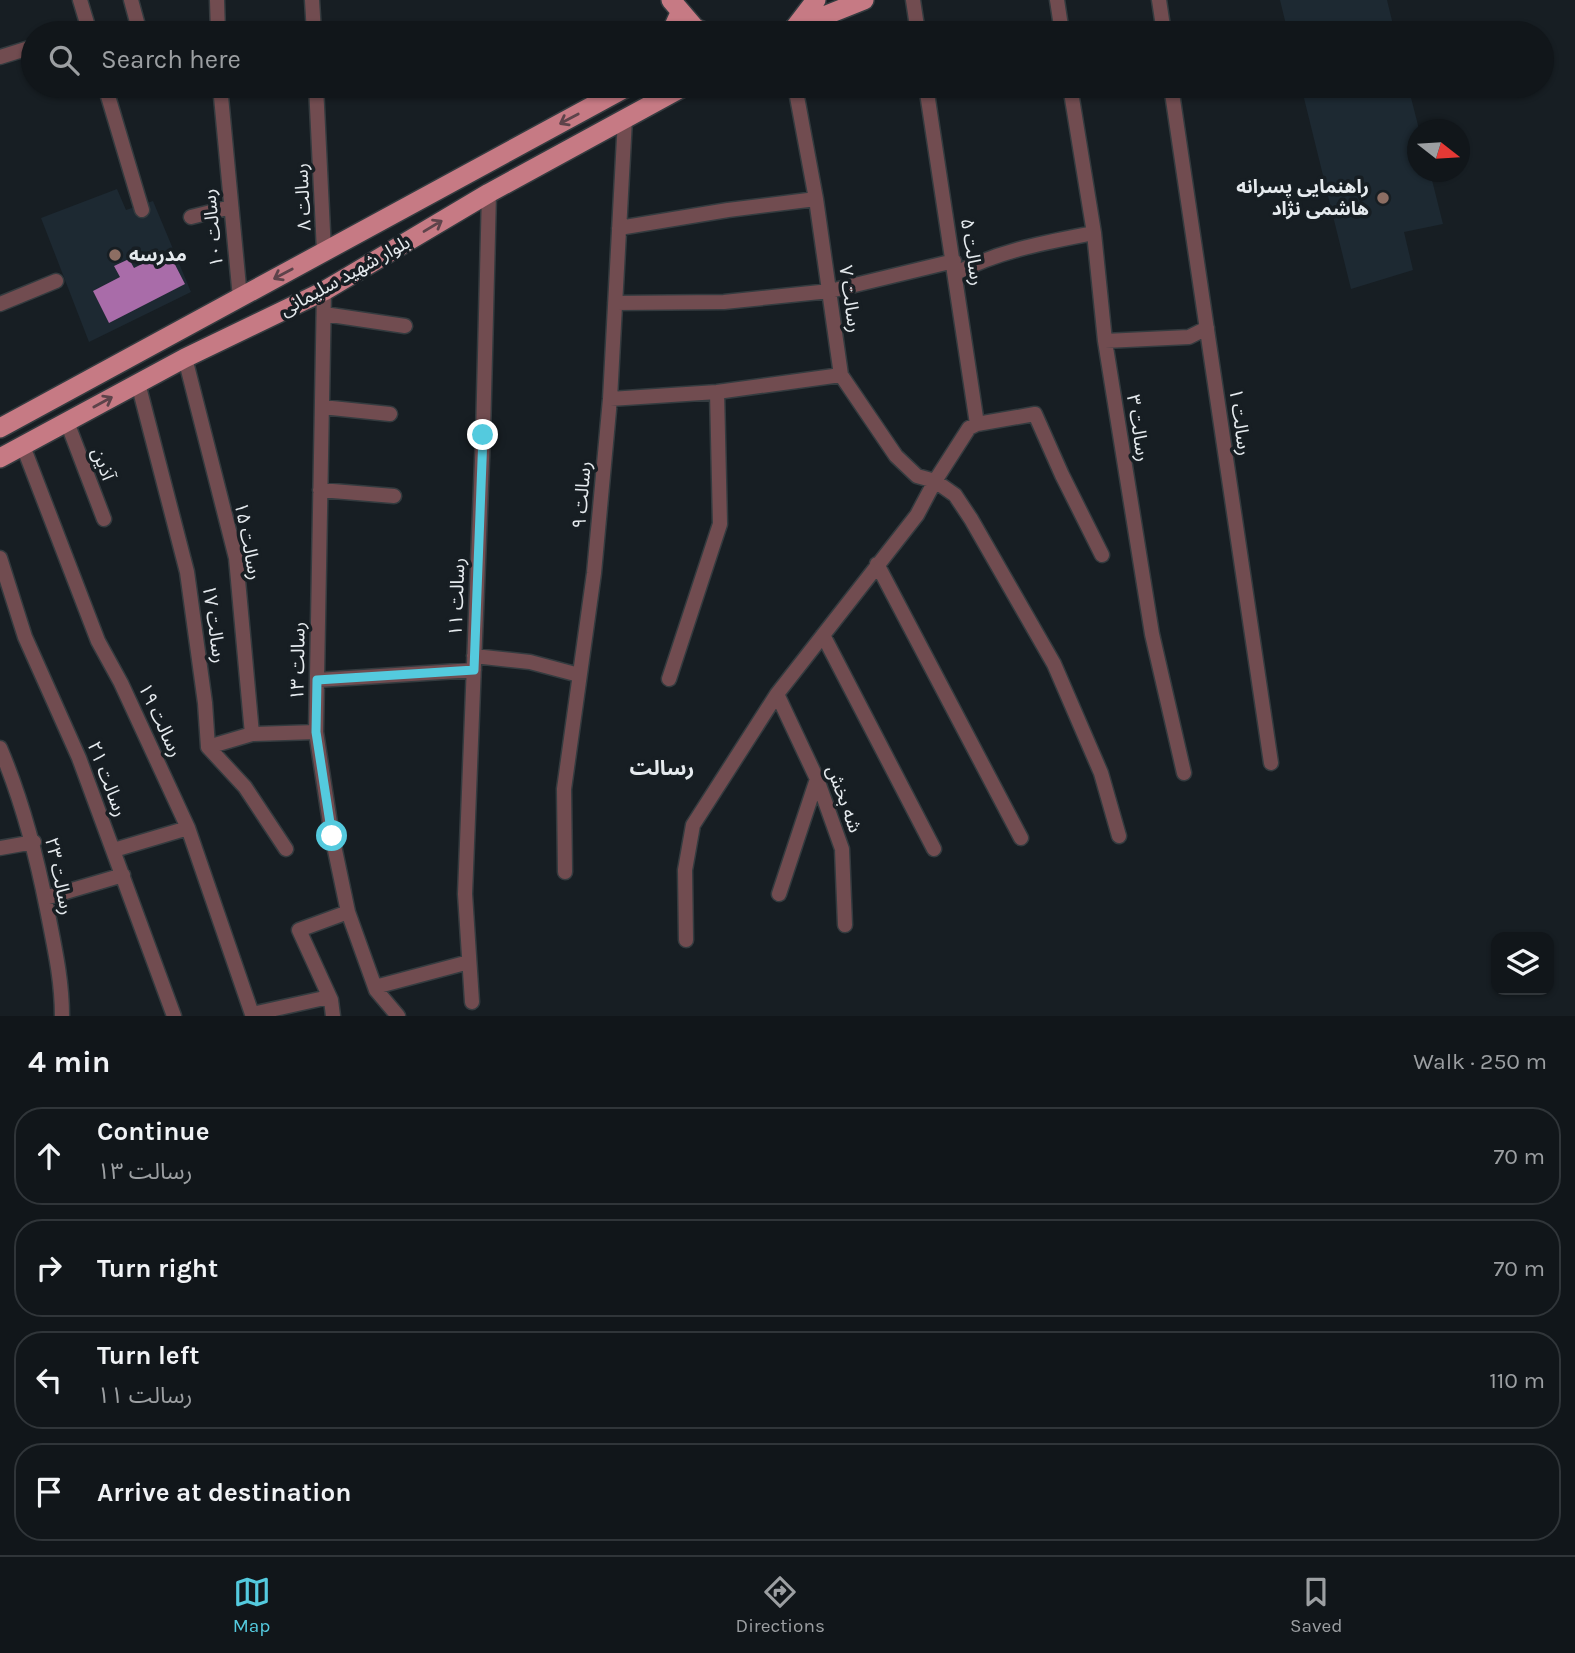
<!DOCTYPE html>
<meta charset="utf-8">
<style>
:root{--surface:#11161a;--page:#1a1f23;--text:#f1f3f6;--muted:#9c9fa2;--line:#303539;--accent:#54cade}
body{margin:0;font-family:Karla,"Noto Sans Arabic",sans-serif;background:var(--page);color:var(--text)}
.controls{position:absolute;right:21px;bottom:21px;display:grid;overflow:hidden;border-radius:14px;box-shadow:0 2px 5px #0004}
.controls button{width:63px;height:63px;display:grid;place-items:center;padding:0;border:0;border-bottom:2px solid var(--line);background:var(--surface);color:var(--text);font:35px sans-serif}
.compass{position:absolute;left:1407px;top:119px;width:63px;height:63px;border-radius:50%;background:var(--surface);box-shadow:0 2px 5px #0004;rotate:107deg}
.stop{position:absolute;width:21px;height:21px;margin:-16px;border:5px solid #54cade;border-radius:50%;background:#fff}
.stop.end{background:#54cade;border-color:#fff;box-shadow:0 2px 7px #0008}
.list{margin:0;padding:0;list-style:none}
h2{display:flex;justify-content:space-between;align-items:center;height:91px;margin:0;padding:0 28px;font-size:30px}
h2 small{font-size:23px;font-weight:400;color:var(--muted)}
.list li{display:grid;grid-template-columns:46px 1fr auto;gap:21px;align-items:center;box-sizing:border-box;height:98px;margin:0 14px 14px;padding:0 14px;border:2px solid var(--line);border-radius:28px}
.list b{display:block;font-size:26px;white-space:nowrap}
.list p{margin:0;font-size:23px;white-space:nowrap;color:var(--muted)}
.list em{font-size:23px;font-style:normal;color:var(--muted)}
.icon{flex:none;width:38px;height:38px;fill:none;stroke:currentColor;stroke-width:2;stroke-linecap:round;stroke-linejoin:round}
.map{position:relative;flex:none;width:1575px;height:1016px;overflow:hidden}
.search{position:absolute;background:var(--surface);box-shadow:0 2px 5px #0004;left:21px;right:21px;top:21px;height:77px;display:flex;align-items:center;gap:18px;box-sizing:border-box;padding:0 24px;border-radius:38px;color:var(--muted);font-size:26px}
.sheet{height:539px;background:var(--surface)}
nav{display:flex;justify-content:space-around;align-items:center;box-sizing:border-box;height:98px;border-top:2px solid var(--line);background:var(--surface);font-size:19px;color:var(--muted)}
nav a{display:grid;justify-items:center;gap:4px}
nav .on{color:var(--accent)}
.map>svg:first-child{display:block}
.built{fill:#1d2932}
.building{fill:#a96ca9}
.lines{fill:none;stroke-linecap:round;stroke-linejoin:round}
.minor-casing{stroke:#343b3f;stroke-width:17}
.primary-casing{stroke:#343b3f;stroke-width:22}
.minor{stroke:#714c50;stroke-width:14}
.primary{stroke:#c67a84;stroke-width:19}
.oneway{stroke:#5d434a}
.route{stroke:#54cade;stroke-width:9}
.education-dot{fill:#8d6e63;stroke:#171e23;stroke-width:2.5}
.labels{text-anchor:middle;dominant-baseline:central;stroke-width:7;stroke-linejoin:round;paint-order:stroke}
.poi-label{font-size:19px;font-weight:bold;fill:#e5eaee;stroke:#171e23;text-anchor:end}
.street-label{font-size:19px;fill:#e5eaee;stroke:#171e23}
.neighbourhood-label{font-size:21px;font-weight:bold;fill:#e5eaee;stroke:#171e23}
</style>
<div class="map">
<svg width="1575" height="1016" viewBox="0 0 1575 1016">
<rect width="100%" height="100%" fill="#171e23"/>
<path class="built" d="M1280,0H1387L1395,33H1288Z
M1301,86H1408L1419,129L1418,172H1430L1443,224L1404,232L1413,270L1351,289Z
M117,189L126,210L153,201L191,292L89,342L41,218Z"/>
<path class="building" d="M614,23L649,25V33H614Z
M168,251L185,284L109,323L93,291L120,277L114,266L129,259L134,268Z"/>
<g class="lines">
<defs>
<path id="minor" d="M80,0L90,33
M131,0L140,33
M217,0L218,33
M312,0L314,33
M913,0L918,33
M1057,0L1062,33
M1159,0L1164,33
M0,57L29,48L33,60
M105,86L142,210
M220,86L240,298
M316,86L324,252
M795,86L816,199L841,375L896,456L917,476L935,481L955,495L971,519L1054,664L1101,773L1119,836
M926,86L977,424
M1070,86L1094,233L1105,341L1152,634L1184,773
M1171,86L1271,763
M191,217L231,207
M619,228L728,210L816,199
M956,273C1002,250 1043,243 1094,233
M324,291L316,732L332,836L348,912L376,990L398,1016
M615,303L724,302L830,291L954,261
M0,304L56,281
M324,314L405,326
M1105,341L1189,337L1207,328
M185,358L236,558L252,734
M138,383L187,572L205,703L208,747L245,787L286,849
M610,399L717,392L841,375
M322,407L390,414
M67,422L104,519
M23,446L98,641L121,683L188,828L252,1014L329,997
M320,490L394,496
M0,558L25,637L79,758L174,1016
M877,564L1021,838
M823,635L934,849
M474,656L530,662L579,675
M669,679L720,524L717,392
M317,680L474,670
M777,694L817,779L842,849L845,925
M208,747L252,734L316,732
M0,748C22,800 36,853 47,909C54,945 62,979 62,1016
M0,848L34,842
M114,850L188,828
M565,872L564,789L594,573L610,399L625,119
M779,894L817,779
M45,898L123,875
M686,940L685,870L693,825L777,694L917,515L935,481L969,428L977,424L1035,414L1062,475L1102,555
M375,987L469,962
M472,1002L465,894L483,435L489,193
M333,1016L331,1000L299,930L348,912"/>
<path id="primary" d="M671,0L695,28L706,33
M796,26L816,0
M794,28L864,0
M671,33L680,13
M0,428L629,86
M0,458L185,358L324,291L489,193L685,86"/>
</defs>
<use href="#minor" class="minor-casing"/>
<use href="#primary" class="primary-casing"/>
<use href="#minor" class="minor"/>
<use href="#primary" class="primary"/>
</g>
<defs><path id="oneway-shaft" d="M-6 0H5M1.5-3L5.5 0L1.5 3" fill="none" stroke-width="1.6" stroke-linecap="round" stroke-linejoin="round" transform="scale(1.75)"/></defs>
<g class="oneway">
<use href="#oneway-shaft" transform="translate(569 119) rotate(152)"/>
<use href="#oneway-shaft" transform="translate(433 226) rotate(-31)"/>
<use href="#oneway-shaft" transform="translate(283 274) rotate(152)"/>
<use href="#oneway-shaft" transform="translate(103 402) rotate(-29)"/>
</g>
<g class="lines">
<path class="route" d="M332,836L316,732L317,680L474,670L483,435"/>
</g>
<g class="education-dot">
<circle cx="1383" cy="198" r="7"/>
<circle cx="115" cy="255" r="7"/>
</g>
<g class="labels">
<g class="poi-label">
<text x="1369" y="187">راهنمایی پسرانه<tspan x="1369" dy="22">هاشمی نژاد</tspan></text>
<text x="129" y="255" text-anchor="start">مدرسه</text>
</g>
<g class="street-label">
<text transform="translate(303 197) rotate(-93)">رسالت ۸</text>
<text transform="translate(213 228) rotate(-96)">رسالت ۱۰</text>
<text transform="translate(972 252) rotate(81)">رسالت ۵</text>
<text transform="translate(345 276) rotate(-29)">بلوار شهید سلیمانی</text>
<text transform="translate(850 299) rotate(82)">رسالت ۷</text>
<text transform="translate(1240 422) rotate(82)">رسالت ۱</text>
<text transform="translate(1138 428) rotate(81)">رسالت ۳</text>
<text transform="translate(103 464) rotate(69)">آذین</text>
<text transform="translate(582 495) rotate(-85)">رسالت ۹</text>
<text transform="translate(248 541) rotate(79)">رسالت ۱۵</text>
<text transform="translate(457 597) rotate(-88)">رسالت ۱۱</text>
<text transform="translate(214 624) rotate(82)">رسالت ۱۷</text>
<text transform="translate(298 661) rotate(-89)">رسالت ۱۳</text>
<text transform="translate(160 720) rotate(65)">رسالت ۱۹</text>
<text transform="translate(107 779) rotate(69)">رسالت ۲۱</text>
<text transform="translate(844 799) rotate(70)">شه بخش</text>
<text transform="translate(59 876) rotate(78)">رسالت ۲۳</text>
</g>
<g class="neighbourhood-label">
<text x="662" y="768">رسالت</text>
</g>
</g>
</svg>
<div class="controls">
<button><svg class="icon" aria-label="layers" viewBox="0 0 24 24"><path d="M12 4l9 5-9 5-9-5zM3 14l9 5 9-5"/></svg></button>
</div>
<svg class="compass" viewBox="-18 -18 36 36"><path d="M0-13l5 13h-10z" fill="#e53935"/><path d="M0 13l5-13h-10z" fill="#9c9fa2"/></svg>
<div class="stop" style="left:332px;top:836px"></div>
<div class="stop end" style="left:483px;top:435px"></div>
<div class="search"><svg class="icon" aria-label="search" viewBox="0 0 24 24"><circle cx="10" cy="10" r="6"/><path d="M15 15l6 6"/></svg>Search here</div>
</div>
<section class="sheet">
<h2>4 min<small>Walk · 250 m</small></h2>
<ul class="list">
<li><svg class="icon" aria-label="ahead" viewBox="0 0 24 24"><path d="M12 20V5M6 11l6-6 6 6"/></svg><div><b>Continue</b><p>رسالت ۱۳</p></div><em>70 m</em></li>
<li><svg class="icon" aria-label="right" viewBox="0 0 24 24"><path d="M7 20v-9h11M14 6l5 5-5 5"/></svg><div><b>Turn right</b></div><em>70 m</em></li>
<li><svg class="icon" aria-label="left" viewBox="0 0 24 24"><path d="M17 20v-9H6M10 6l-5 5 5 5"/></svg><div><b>Turn left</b><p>رسالت ۱۱</p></div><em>110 m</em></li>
<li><svg class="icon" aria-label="arrive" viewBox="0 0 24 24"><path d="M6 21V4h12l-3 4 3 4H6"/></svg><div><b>Arrive at destination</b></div></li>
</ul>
</section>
<nav>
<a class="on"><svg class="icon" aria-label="map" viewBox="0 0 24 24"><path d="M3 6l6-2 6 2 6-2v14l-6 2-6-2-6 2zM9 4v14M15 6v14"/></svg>Map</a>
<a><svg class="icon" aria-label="directions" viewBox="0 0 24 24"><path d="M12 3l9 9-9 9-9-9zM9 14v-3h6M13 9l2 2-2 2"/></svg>Directions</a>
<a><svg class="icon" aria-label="saved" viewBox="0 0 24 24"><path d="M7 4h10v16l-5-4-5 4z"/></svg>Saved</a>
</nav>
